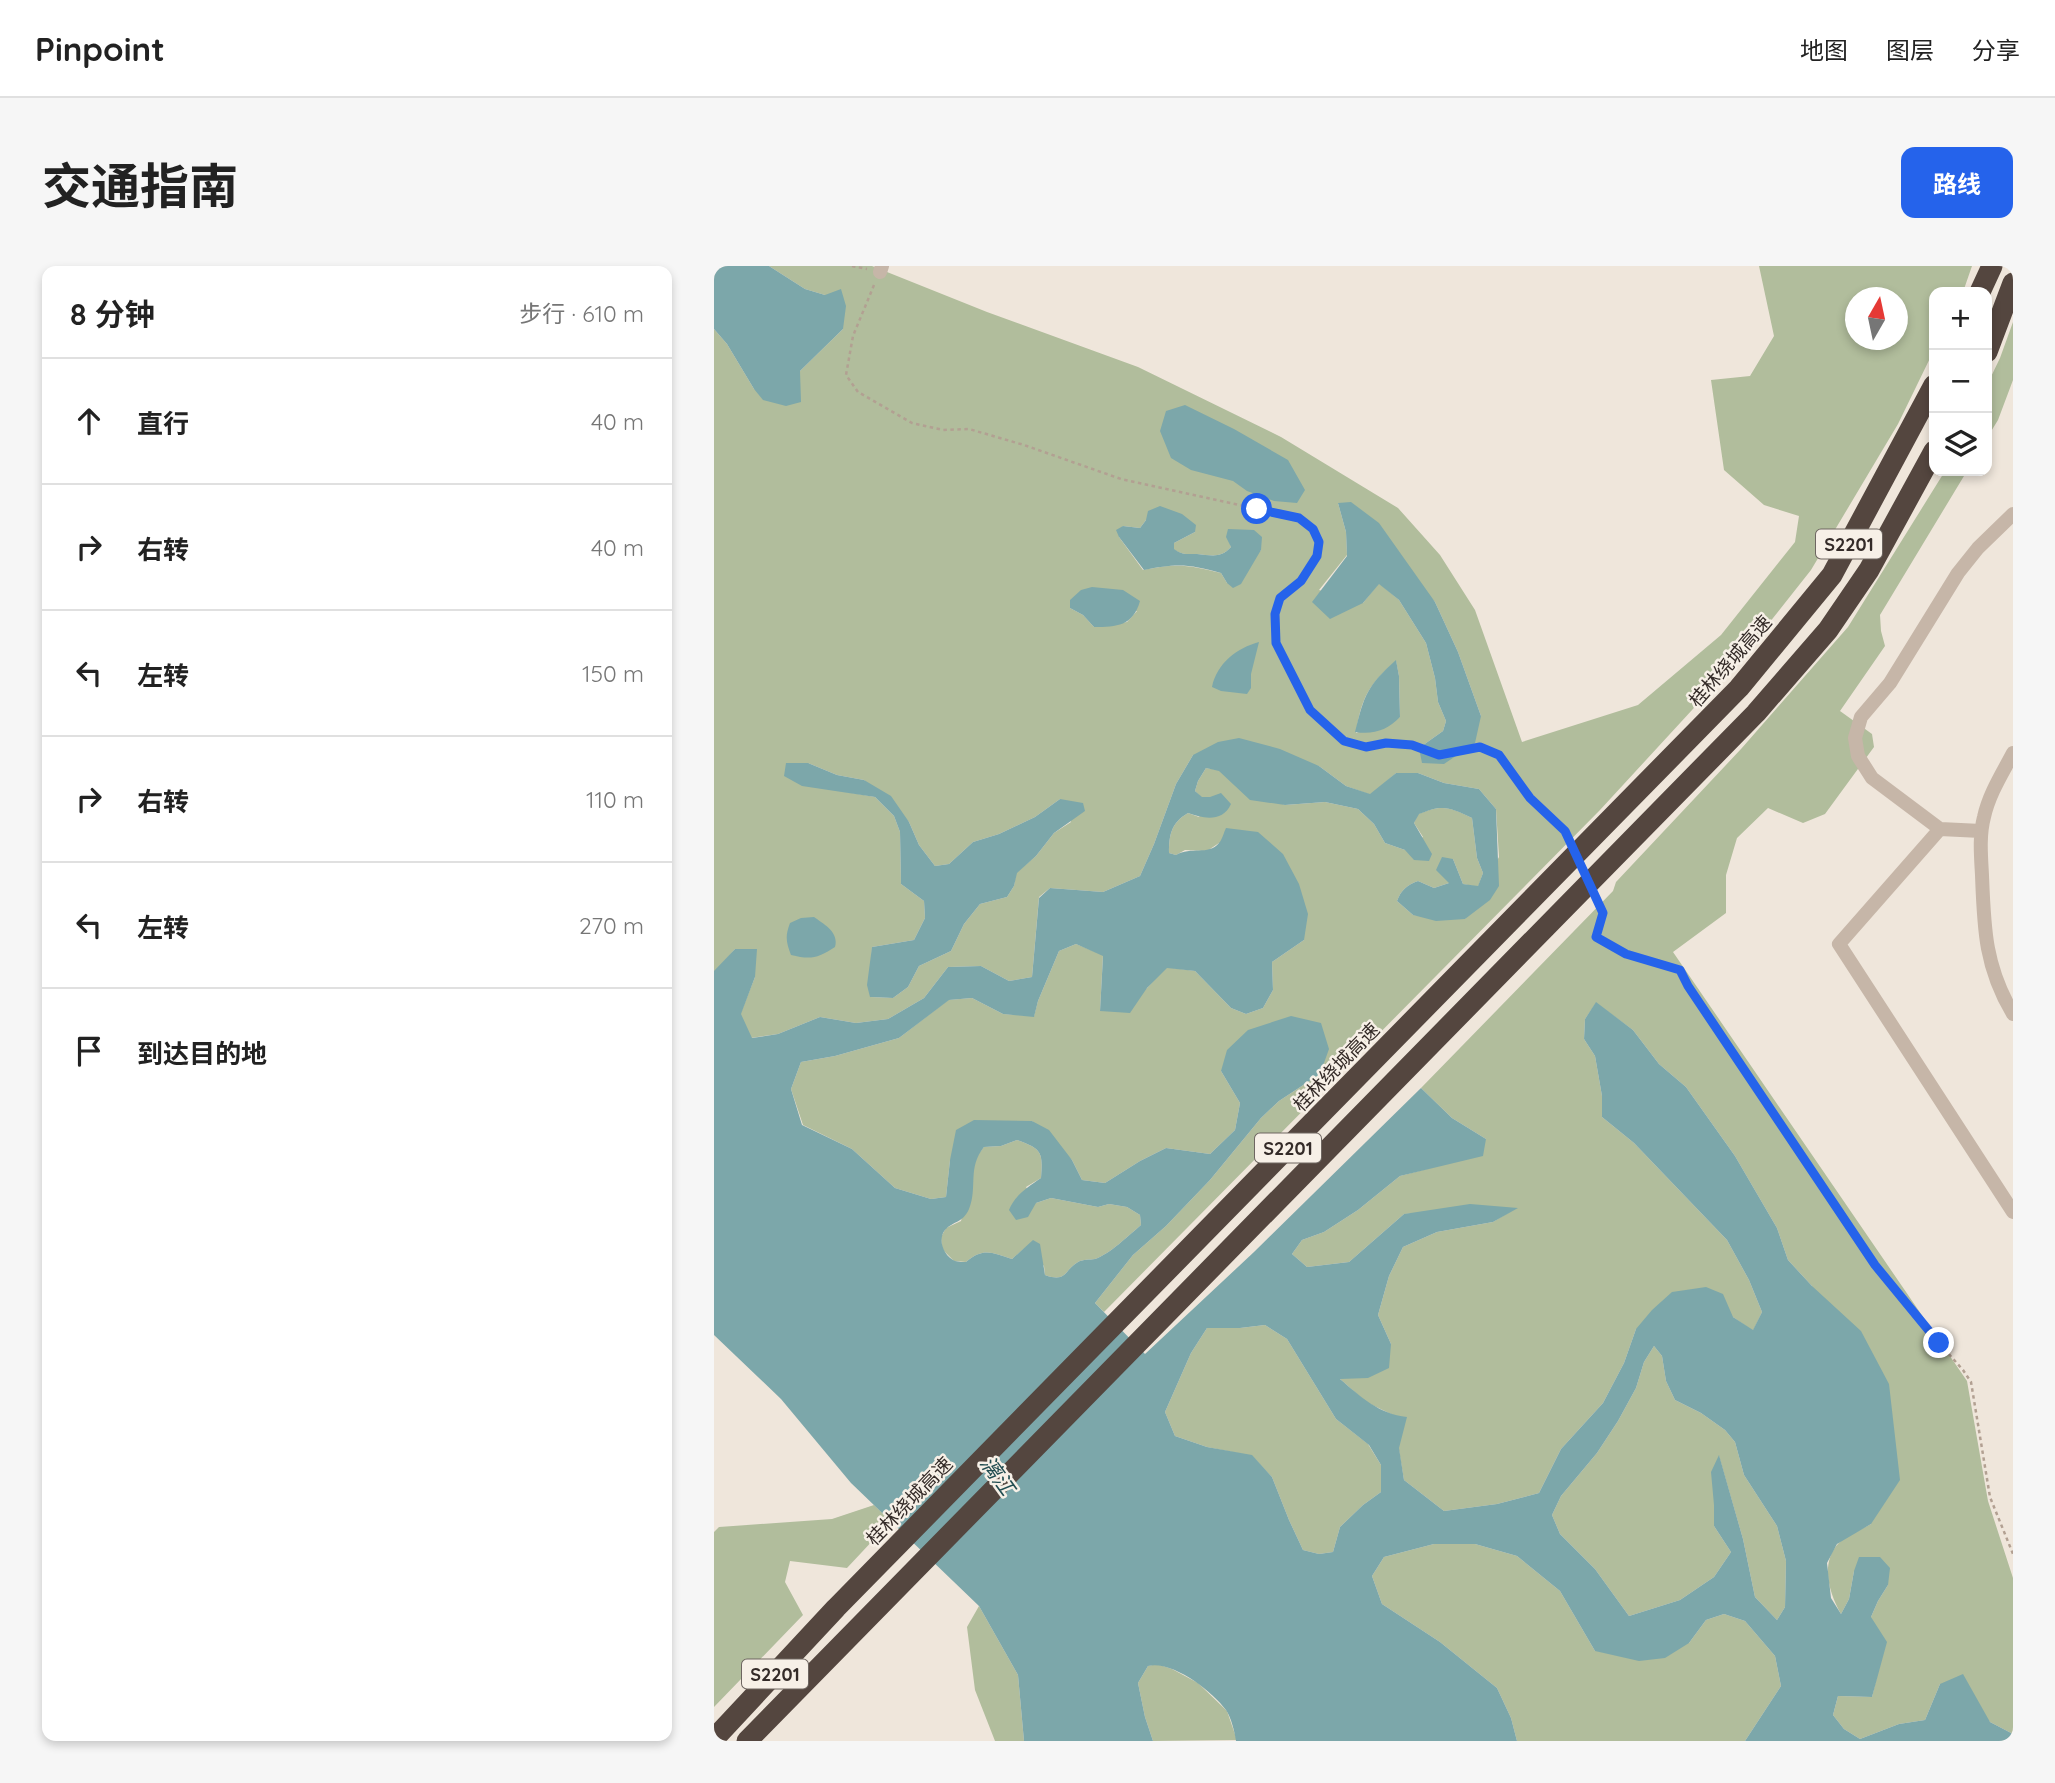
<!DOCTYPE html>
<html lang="zh">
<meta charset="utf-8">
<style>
:root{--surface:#fff;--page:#f6f6f6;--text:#222;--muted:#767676;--line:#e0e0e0;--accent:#2563eb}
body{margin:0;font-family:Quicksand,"Noto Sans SC",sans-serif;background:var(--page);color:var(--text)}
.controls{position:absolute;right:21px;top:21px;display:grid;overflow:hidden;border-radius:14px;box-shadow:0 4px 10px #0003}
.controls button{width:63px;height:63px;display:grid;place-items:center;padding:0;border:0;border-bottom:2px solid var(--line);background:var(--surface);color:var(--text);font:35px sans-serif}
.compass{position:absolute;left:1131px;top:21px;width:63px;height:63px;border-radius:50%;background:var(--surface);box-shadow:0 4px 10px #0003;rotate:9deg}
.stop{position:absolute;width:21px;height:21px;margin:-16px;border:5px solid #2563eb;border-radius:50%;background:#fff}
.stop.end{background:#2563eb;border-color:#fff;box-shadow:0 2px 7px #0008}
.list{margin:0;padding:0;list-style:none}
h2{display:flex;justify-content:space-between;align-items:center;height:91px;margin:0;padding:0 28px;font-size:30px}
h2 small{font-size:23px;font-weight:400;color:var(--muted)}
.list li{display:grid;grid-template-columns:46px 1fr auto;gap:21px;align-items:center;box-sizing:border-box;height:126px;padding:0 28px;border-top:2px solid var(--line)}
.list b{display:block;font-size:26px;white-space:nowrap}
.list em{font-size:23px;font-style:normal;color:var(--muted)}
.icon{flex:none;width:38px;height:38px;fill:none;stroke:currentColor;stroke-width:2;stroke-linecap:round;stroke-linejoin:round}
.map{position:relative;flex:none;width:1299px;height:1475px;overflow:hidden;border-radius:14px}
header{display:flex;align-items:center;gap:42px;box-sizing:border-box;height:98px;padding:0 35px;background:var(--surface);border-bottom:2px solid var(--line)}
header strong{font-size:33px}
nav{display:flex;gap:38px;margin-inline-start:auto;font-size:24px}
.intro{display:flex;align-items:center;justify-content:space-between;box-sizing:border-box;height:168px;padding:0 42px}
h1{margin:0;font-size:49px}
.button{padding:18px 32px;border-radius:14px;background:var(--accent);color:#fff;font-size:24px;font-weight:700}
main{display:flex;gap:42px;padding:0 42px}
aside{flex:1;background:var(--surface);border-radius:14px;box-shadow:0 4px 10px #0003}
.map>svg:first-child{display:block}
.green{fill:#b1bd9c;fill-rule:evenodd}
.water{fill:#7ca7aa;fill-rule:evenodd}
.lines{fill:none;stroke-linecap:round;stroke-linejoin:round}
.path{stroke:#b2a092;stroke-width:2.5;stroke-dasharray:3.5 3.5;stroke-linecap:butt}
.street{stroke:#c6b6a8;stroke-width:14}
.highway{stroke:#54463f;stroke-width:21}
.route{stroke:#2563eb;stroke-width:9}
.labels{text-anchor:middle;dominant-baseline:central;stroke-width:5;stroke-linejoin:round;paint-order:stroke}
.shield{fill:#f7f0e7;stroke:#6e6661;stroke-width:2}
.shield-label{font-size:18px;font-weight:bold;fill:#342b28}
.street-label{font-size:19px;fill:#342b28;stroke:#f7f0e7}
.water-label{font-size:21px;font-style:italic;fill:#214d51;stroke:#f7f0e7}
</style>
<header>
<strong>Pinpoint</strong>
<nav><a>地图</a><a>图层</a><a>分享</a></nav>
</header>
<div class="intro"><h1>交通指南</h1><a class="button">路线</a></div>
<main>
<aside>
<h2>8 分钟<small>步行 · 610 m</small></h2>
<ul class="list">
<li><svg class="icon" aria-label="ahead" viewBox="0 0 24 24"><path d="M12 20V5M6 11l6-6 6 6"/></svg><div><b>直行</b></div><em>40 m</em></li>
<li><svg class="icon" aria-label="right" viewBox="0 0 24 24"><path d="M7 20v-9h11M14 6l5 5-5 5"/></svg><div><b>右转</b></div><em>40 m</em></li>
<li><svg class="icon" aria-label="left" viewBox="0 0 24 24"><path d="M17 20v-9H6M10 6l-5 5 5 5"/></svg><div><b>左转</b></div><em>150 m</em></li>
<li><svg class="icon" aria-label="right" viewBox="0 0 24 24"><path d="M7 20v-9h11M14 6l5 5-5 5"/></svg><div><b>右转</b></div><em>110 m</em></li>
<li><svg class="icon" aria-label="left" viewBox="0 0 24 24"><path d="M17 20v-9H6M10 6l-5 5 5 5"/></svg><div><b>左转</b></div><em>270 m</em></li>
<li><svg class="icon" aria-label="arrive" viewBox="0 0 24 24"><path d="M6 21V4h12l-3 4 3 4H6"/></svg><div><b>到达目的地</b></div></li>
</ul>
</aside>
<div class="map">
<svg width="1299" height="1475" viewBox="0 0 1299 1475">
<rect width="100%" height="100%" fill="#efe6db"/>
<path class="green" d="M55,0H158L273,46L424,101L567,171L684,242L726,289L761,344L808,476L924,439L1007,369L1081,276L1085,250L1050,239L1010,204L997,114L1036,110L1060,70L1045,0H1258L1249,26H1220V84L1184,158L1097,304L1036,381L886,544L390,1046L381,1037L419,989L452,960L496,914L547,852L565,835L606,808L507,805L526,837L521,864L496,888L452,882L426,895L391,917L368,914L358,894L318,855L236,894L232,931L217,933L181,922L138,883L89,859L77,823L87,796L121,790L185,772L234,734L258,732L289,748L320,750L324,735L345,685L362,678L389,689L386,745L433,722L452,701L481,705L517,742L532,748L549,742L559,724L558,696L590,674L505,577L493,585L471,584L462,589L455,587C455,569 457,557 474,547L485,551L496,531H487L481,525L484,515L492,502L505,504L520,518L571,539L611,536L644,543L660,558L671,577L691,584L709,571L700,557L704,548C729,538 736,541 758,552L763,592L769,607L764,621L749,618L739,593L735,617L720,622L704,615C693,619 687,624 683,635L699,649L751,653L785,591L782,543L765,523L730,517L704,507H682L657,529L632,520L605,500L479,489L462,518L440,578L426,610L389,626L336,622L325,631L318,711L295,715L267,700L234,701L210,732L174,753L142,757L106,751L64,768L37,772L26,749L41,711L21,683L1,706L0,705V63L13,78L40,123L86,136V105L129,63L111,29L91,23ZM1142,32H1184V74H1142ZM624,237L721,336L744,386L767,450L705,482L729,465L732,455L724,436L721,412L712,377L685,334L665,317L649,337L605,324L633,289L632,266ZM432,254L481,266L460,277L459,283C468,289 473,288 483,288C497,289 506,293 517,281L515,275L547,284L513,317L507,307C476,299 462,297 429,304L405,271L409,260L426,262ZM356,342L423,345L413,356L380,361L369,349ZM682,395L685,410L686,451L642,467C647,432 655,418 682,395ZM94,497L123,509L150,514L195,556L205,579L221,600L235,598L259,576L285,568L321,551L346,533L357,556L340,567L322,590L302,607L300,620L293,631L266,638L250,658L237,685L205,700L194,721L179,732L156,731L158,681L200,674L211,652L210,635L187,618L186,566L180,550L161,531L127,525Z
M1299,56V114L1284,154L1273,172V119L1286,92Z
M1231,205H1253L1166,349L1167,365L1171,380L1126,445L1158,468L1160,481L1111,548L1089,557L1054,542L1023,572L1012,609V647L959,686L1253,1115L1274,1235L1299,1312V1468L1276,1456L1226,1418L1211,1454L1185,1458L1146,1473L1130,1463L1119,1449L1124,1430L1158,1431L1163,1410L1157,1351L1164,1335L1174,1319L1140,1305L1135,1333L1127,1348C1116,1329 1106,1299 1123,1279C1130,1270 1147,1264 1157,1258L1098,1020L1074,994L1063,962L1021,890L972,821L945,798L919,764L882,737L871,753L870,773L881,790L888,830V851L920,877L1013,974L1035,1014L1048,1046L1039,1065L1019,1051L922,1063L910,1097L889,1137L847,1183L825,1227L783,1238L730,1245L690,1214L679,1149L652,1136L625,1112L677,1078L664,1049L675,1010L689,981L723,966L779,956L802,942L690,948L635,996L593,1001L578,988L588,974L610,966L644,944L686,910L724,900L772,873L738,852L707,822L899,625L902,616L1027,483L1134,361Z
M303,874C328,883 329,886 327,912L312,921L322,937L337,932L384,941L395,938L413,941L426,949L427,959C415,969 396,988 381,993C376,994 369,993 364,996C350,1004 353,1017 331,1009L330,1000L312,981L298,993C278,987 270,981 252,996L240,995L228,983L227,971L232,962L247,955L262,891L270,881L287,880Z
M551,1059L573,1073L622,1153L654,1178L667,1199V1226L649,1239L626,1261L619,1286L605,1288L589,1284L575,1254L558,1211L538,1190L493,1181L461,1170L451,1146L477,1087L493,1062H526Z
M940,1080L948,1090L952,1115L961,1134L987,1147L1011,1164L1021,1176L1030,1209L1063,1260L1072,1295L1071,1341L1063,1354L1041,1331L1029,1273L1005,1190L1000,1260L1017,1286L1000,1311L966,1334L915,1350L881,1303L846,1268L838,1249L847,1230L883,1187L904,1155L922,1122L930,1096Z
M160,1239L177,1255L133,1302L76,1295L71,1316L89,1349L0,1441V1266L5,1261L118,1253Z
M720,1278H761L803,1290L846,1325L881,1385L975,1377L992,1354L1010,1348L1031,1355L1061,1390L1067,1420L1031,1475H803L797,1452L783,1422L726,1376L668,1338L658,1310L670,1291Z
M265,1340L304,1409L310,1475H281L261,1424L253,1361Z
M443,1398L458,1403L484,1417L513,1445L523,1474L439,1475L431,1451L424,1417L434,1400Z"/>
<path class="water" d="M0,0H55L91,23L111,29L127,23L132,40L129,63L86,105L87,136L72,140L49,134L40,123L13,78L0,63Z
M471,139L520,163L574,194L591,224L583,237L560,235L533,225L519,215L477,204L457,192L446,165L452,145Z
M637,236L665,257L721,336L744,386L767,450L761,477L730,498L708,497L705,482L729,465L732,455L724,436L721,412L712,377L685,334L665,318L649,337L616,353L598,336L633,290L632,266L624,237Z
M446,240L468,248L482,259L481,266L460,277V283C468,289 473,288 483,288C497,289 506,293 517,281L512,271L514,263L540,264L548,271L547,284L527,318L519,322L513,317L507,307C476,298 462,297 430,304L405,271L402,264L409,260L426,262L432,254L434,245Z
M378,321L409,324L426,335C419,360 403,361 380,361L369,349L356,342V334L367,324Z
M545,376L537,408V422L533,428L507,425L498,421C503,397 523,382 545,376Z
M682,394L685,410L686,451C673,464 660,469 641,466C650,429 653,420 682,394Z
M525,472L566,483L605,500L632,520L656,528L682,507H704L730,517L765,523L782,543L785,620L776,634L751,653L722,655L699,649L683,635C687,624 693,619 704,615L720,622L735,617L722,604L728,591L739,593L749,618L764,620L769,607L763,592L758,552C735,541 729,538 705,548L700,557L718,588L715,595L700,594L691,584L671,577L660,558L644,543L611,536L571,539L536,534L505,505L492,502L484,515L481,525L488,531H496L507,527L517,538C509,556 490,553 474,547C457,557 455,569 455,587L462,589C477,580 494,590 505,577C508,574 510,566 512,562L544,566L569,588L585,618L594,648L590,674L558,696L559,724L549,742L532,748L517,742L481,705L453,702L433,722L416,747L386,745L389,690L362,678L345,685L324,735L320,751L289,748L258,732L235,734L185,772L121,790L87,796L77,823L88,859L138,883L181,922L217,933L232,931L236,894L242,864L260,854L318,855L335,864L358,894L368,914L391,917L426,895L452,882L496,888L521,864L526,837L507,805L513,784L534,764L577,750L607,757L615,783L606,808L565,835L547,852L496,914L452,960L419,989L381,1037L431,1088L540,986L707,822L738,852L772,873L769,890L686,910L644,944L610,966L588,974L578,988L593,1001L635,996L690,948L756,938L804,942L779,956L723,966L689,981L675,1010L664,1049L677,1078L675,1102L654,1112L626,1113C647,1131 665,1148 693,1151L685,1182L690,1214L730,1245L783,1238L825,1227L847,1183L889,1137L910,1097L922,1063L938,1044L958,1026L992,1021L1009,1028L1019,1051L1039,1064L1048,1046L1035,1014L1013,974L920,877L888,851V830L881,790L870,773L871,753L882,736L919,764L945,798L972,821L1021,890L1063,962L1074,994L1098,1020L1147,1065L1175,1118L1186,1214L1157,1258L1123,1278L1113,1297L1117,1332L1127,1348L1135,1333L1140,1305L1145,1291H1166L1176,1302L1174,1319L1164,1335L1157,1351L1173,1376L1158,1431L1124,1430L1119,1449L1130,1463L1146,1473L1185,1458L1211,1454L1226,1418L1249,1408L1276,1456L1299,1468V1475H1031L1067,1420L1061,1390L1031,1355L1010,1348L992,1354L975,1377L951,1392L925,1395L881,1385L846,1325L803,1290L761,1278H720L670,1291L658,1310L668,1338L726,1376L783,1422L797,1452L803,1475H522C521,1467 517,1451 512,1444C498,1425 458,1394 434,1400L424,1417L431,1451L439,1475H310L304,1409L265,1340L137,1217L67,1133L0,1069V705L21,683H43L41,711L27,748L38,772L64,768L106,751L142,757L174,753L210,732L234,701L267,700L295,715L318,711L325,632L336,622L389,626L426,610L440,578L462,518L479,489L504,476ZM303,874C328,883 329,886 327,912C314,921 301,929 295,944L302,954L314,951L322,937L337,932L384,941L395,938L413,941L426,949L427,959C415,969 396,988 381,993C376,994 369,993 364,996C350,1004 353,1017 331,1009L326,978L319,974L298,993C278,987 270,981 252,996C249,996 245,996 241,995C230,990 223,974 231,964C239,955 249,957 255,943C264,921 253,902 270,881L287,880ZM551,1059L573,1073L622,1153L655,1179L667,1199V1226L649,1239L626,1261L619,1286L605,1288L589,1284L575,1254L558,1211L538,1189L493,1181L461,1170L451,1146L477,1087L493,1062H526ZM940,1080L948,1090L952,1115L961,1134L987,1147L1011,1164L1021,1176L1030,1209L1063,1260L1072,1295L1071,1341L1063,1354L1041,1331L1029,1273L1005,1189L997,1206L1000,1239V1260L1017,1286L1000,1311L966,1334L915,1350L881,1303L846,1268L838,1249L847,1230L883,1187L904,1155L922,1122L930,1096Z
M72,497H94L123,509L150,514L177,530L195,556L205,579L221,600L235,598L259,576L285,568L321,551L346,533L369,537L371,545L340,567L322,590L303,607L300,620L293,631L266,638L250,658L237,685L205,700L194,721L179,732L156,731L153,719L158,681L200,674L211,652L210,635L187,618L186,566L180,550L161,531L88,520L70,510Z
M100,651C111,659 125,666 121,681C104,692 97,694 77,689C72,676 71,670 76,657L87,652Z"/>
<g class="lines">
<path class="path" d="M138,0L153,3
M160,19L139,70L132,109L144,126L198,157L229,164L255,163L310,179L407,213L585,252L599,263L605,276L603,290L587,315L566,332L560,348L562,377L596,444L630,475L652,481L672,477L698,479L725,489L766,481L785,489L816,532L851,565L854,572
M882,632L889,647L882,671L912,688L966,704L974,721L1161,999L1225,1077L1249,1104L1257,1116L1276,1231L1299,1288"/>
<path class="street" d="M166,6L168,0
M1299,487C1288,508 1275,528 1270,551C1265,570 1267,590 1268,609C1270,663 1271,701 1299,748
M1226,563L1125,678L1299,946
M1267,565L1226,563L1158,512L1144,490L1141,472L1147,451L1176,417L1244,307L1264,282L1299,248"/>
<path class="highway" d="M1266,26L1278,0
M1273,86L1299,17
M0,1473L122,1342L1025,422L1118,309L1220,119
M33,1475L1042,447L1114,364L1155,304L1220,185"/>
</g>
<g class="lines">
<path class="route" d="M543,243L585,252L599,263L605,276L603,290L587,315L566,332L561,348L562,377L596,444L630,475L652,481L672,477L698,479L725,489L766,481L785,489L816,532L851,565L889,647L882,671L912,688L966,704L974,720L1161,999L1225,1077"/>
</g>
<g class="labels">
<g class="shield">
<rect x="1102" y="263.5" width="66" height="29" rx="5"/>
<rect x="541" y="867.5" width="66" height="29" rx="5"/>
<rect x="28" y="1393.5" width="66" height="29" rx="5"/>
</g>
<g class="shield-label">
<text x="1135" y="278">S2201</text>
<text x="574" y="882">S2201</text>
<text x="61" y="1408">S2201</text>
</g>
<g class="street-label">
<text transform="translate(1016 395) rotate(-49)">桂林绕城高速</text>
<text transform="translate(622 801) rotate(-46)">桂林绕城高速</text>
<text transform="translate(195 1235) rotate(-46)">桂林绕城高速</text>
</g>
<g class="water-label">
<text transform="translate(284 1209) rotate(54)">漓江</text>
</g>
</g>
</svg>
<div class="controls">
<button>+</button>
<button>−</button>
<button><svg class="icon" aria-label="layers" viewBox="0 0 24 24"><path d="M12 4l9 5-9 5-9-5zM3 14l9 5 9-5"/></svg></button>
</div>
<svg class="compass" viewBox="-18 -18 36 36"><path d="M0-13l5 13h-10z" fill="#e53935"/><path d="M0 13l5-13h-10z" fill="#767676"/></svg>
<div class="stop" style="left:543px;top:243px"></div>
<div class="stop end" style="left:1225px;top:1077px"></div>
</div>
</main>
